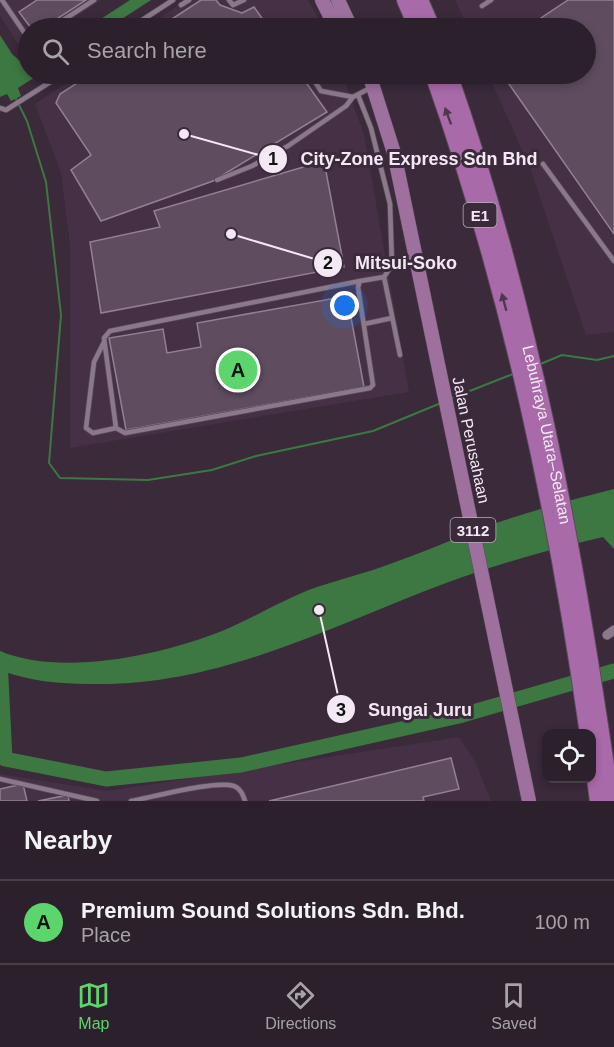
<!DOCTYPE html>
<meta charset="utf-8">
<style>
:root{--surface:#2c202c;--page:#382d38;--text:#f1f3f6;--muted:#a6a3a9;--line:#483e48;--accent:#5cd56d}
body{margin:0;font-family:Helvetica,sans-serif;background:var(--page);color:var(--text)}
.controls{position:absolute;right:18px;bottom:18px;display:grid;overflow:hidden;border-radius:12px;box-shadow:0 3px 9px #0003}
.controls button{width:54px;height:54px;display:grid;place-items:center;padding:0;border:0;border-bottom:2px solid var(--line);background:var(--surface);color:var(--text);font:30px sans-serif}
.you{position:absolute;left:345px;top:306px;width:21px;height:21px;margin:-15px;border:4px solid #fff;border-radius:50%;background:#1a73e8;box-shadow:0 0 0 9px #1a73e833}
.badge{display:grid;place-items:center;width:39px;height:39px;border-radius:50%;background:var(--accent);color:#111;font-size:20px;font-weight:700}
.pin{position:absolute;translate:-50% -50%;border:3px solid #fff;box-shadow:0 2px 6px #0006}
.list{margin:0;padding:0;list-style:none}
h2{display:flex;justify-content:space-between;align-items:center;height:78px;margin:0;padding:0 24px;font-size:26px}
h2 small{font-size:20px;font-weight:400;color:var(--muted)}
.list li{display:grid;grid-template-columns:39px 1fr auto;gap:18px;align-items:center;box-sizing:border-box;height:84px;padding:0 24px;border-top:2px solid var(--line)}
.list b{display:block;font-size:22px;white-space:nowrap}
.list p{margin:0;font-size:20px;white-space:nowrap;color:var(--muted)}
.list em{font-size:20px;font-style:normal;color:var(--muted)}
.icon{flex:none;width:33px;height:33px;fill:none;stroke:currentColor;stroke-width:2;stroke-linecap:round;stroke-linejoin:round}
.map{position:relative;flex:none;width:614px;height:801px;overflow:hidden}
.search{position:absolute;background:var(--surface);box-shadow:0 3px 9px #0003;left:18px;right:18px;top:18px;height:66px;display:flex;align-items:center;gap:15px;box-sizing:border-box;padding:0 21px;border-radius:33px;color:var(--muted);font-size:22px}
.sheet{height:162px;background:var(--surface)}
nav{display:flex;justify-content:space-around;align-items:center;box-sizing:border-box;height:84px;border-top:2px solid var(--line);background:var(--surface);font-size:16px;color:var(--muted)}
nav a{display:grid;justify-items:center;gap:3px}
nav .on{color:var(--accent)}
.map>svg:first-child{display:block}
.built{fill:#453045}
.water{fill:#3d7843}
.lines{fill:none;stroke-linecap:round;stroke-linejoin:round}
.stream{stroke:#3d7843;stroke-width:2}
.river{stroke:#3d7843;stroke-width:15}
.building{fill:#5f4d5f;stroke:#938093;stroke-width:1.5}
.service-casing{stroke:#574a58;stroke-width:6}
.minor-casing{stroke:#574a58;stroke-width:10}
.primary-casing{stroke:#574a58;stroke-width:15}
.motorway-casing{stroke:#574a58;stroke-width:18}
.service{stroke:#8b788b;stroke-width:4.5}
.minor{stroke:#8b788b;stroke-width:9}
.primary{stroke:#9d709e;stroke-width:14}
.motorway{stroke:#a96aaa;stroke-width:16}
.oneway{fill:#503750}
.labels{text-anchor:middle;dominant-baseline:central;stroke-width:6;stroke-linejoin:round;paint-order:stroke}
.shield{fill:#3a2a3a;stroke:#bcafbc;stroke-width:1.5}
.shield-label{font-size:15px;font-weight:bold;fill:#f3e8f3}
.street-label{font-size:16px;fill:#f3e8f3;stroke:#3a2a3a}
.leader{fill:none;stroke:#f3e8f3;stroke-width:2}
.callout-dot{fill:#f3e8f3;stroke:#3a2a3a;stroke-width:2}
.mark-label{font-size:18px;text-anchor:middle;font-weight:bold;fill:#111}
.callout-label{font-size:18px;text-anchor:middle;font-weight:bold;fill:#f3e8f3;stroke:#3a2a3a;stroke-width:6;stroke-linejoin:round;paint-order:stroke}
</style>
<div class="map">
<svg width="614" height="801" viewBox="0 0 614 801">
<rect width="100%" height="100%" fill="#3a2a3a"/>
<path class="built" d="M0,0H102L58,28H28V48L23,52L0,16Z
M186,0H308L324,28H145Z
M455,0H614V332L586,335L530,168L488,74H586V28H468Z
M79,74H342L364,134L409,392L70,448V245L61,173L35,104Z
M459,737L476,763L491,801H0V774L107,791Z"/>
<path class="water" d="M130,0H151L108,28H87Z
M0,35L12,54L22,63L28,60V74H40L18,88L21,96L11,101L7,94L0,97Z
M614,489V549L603,537C550,549 498,564 446,583C328,627 219,687 90,684C60,684 28,681 0,670V651C61,677 162,655 222,631C254,618 283,599 317,587C335,581 354,576 373,570C415,556 455,538 496,523C535,510 574,499 614,489Z"/>
<g class="lines">
<path class="stream" d="M15,97L27,121L46,182L61,315L49,463L60,478L148,480L212,470L256,456L373,431L441,403
M538,365L562,355L597,360L614,356
M452,398L513,374
M0,758L5,759"/>
<path class="river" d="M0,659L5,759L106,779L241,765L459,716L614,671"/>
</g>
<path class="building" d="M37,0H86L43,28H31L19,12Z
M201,0H216L220,5L242,13L254,7L269,28H158Z
M568,0H614V234L502,74H586V28H526Z
M91,74H300L327,112L213,181L101,221L71,170L91,155L56,103L60,94Z
M324,161L344,267L101,313L90,242L160,227L154,211Z
M347,296L364,387L126,430L109,338L163,329L167,353L201,347L197,323Z
M451,758L459,789L423,797L424,801H269Z
M23,784L27,801H0V789Z
M68,795L69,801H38Z"/>
<g class="lines">
<defs>
<path id="service" d="M2,0L28,38
M229,0L233,5L244,0
M181,5L189,0
M482,6L491,0
M51,28L94,0
M130,28L173,0
M310,74L321,91L353,97
M358,95L371,128L390,204L392,265L384,277L360,281L358,287L373,385L370,388L125,433L116,428L104,338L110,331L360,281
M0,108L6,110L63,74
M543,164L614,261
M217,180L252,166L288,146L346,106L353,97L372,87
M384,277L400,355
M364,324L392,318
M104,342L94,362L86,428L93,433L116,428
M0,779L97,801
M131,801C153,797 215,780 234,786C241,789 243,795 245,801"/>
<path id="minor" d="M607,635L614,630"/>
<path id="primary" d="M322,0L336,28
M338,0L351,28
M369,74L394,153L529,801"/>
<g id="motorway">
<path d="M405,0L417,28"/>
<path d="M420,0L432,28"/>
<path d="M433,74C509,288 556,509 588,734"/>
<path id="s1" d="M449,74C532,311 576,553 611,801"/>
<path d="M592,757L598,801"/>
</g>
</defs>
<use href="#service" class="service-casing"/>
<use href="#minor" class="minor-casing"/>
<use href="#primary" class="primary-casing"/>
<use href="#motorway" class="motorway-casing"/>
<use href="#service" class="service"/>
<use href="#minor" class="minor"/>
<use href="#primary" class="primary"/>
<use href="#motorway" class="motorway"/>
</g>
<defs><path id="oneway-solid" d="M-6-.8H1V-3.2L6.5 0L1 3.2V.8H-6Z" transform="scale(1.5)"/></defs>
<g class="oneway">
<use href="#oneway-solid" transform="translate(448 116) rotate(-110)"/>
<use href="#oneway-solid" transform="translate(504 302) rotate(-105)"/>
</g>
<g class="labels">
<g class="shield">
<rect x="463.5" y="203" width="33" height="24" rx="4.5"/>
<rect x="450.5" y="518" width="45" height="24" rx="4.5"/>
</g>
<g class="shield-label">
<text x="480" y="215">E1</text>
<text x="473" y="530">3112</text>
</g>
<g class="street-label">
<text stroke="none"><textPath href="#s1" startOffset="374">Lebuhraya Utara–Selatan</textPath></text>
<text transform="translate(471 440) rotate(78)">Jalan Perusahaan</text>
</g>
</g>
<path class="leader" d="M184 134L273 159M231 234L328 263M319 610L341 709"/>
<g class="callout-dot">
<circle cx="184" cy="134" r="6"/>
<circle cx="231" cy="234" r="6"/>
<circle cx="319" cy="610" r="6"/>
<circle cx="273" cy="159" r="15"/>
<circle cx="328" cy="263" r="15"/>
<circle cx="341" cy="709" r="15"/>
</g>
<g class="mark-label">
<text x="273" y="165">1</text>
<text x="328" y="269">2</text>
<text x="341" y="716">3</text>
</g>
<g class="callout-label">
<text x="419" y="165">City-Zone Express Sdn Bhd</text>
<text x="406" y="269">Mitsui-Soko</text>
<text x="420" y="716">Sungai Juru</text>
</g>
</svg>
<div class="controls">
<button><svg class="icon" aria-label="locate" viewBox="0 0 24 24"><circle cx="12" cy="12" r="6"/><path d="M12 2v4M12 18v4M2 12h4M18 12h4"/></svg></button>
</div>
<div class="you"></div>
<div class="pin badge" style="left:238px;top:370px">A</div>
<div class="search"><svg class="icon" aria-label="search" viewBox="0 0 24 24"><circle cx="10" cy="10" r="6"/><path d="M15 15l6 6"/></svg>Search here</div>
</div>
<section class="sheet">
<h2>Nearby<small></small></h2>
<ul class="list">
<li><span class="badge">A</span><div><b>Premium Sound Solutions Sdn. Bhd.</b><p>Place</p></div><em>100 m</em></li>
</ul>
</section>
<nav>
<a class="on"><svg class="icon" aria-label="map" viewBox="0 0 24 24"><path d="M3 6l6-2 6 2 6-2v14l-6 2-6-2-6 2zM9 4v14M15 6v14"/></svg>Map</a>
<a><svg class="icon" aria-label="directions" viewBox="0 0 24 24"><path d="M12 3l9 9-9 9-9-9zM9 14v-3h6M13 9l2 2-2 2"/></svg>Directions</a>
<a><svg class="icon" aria-label="saved" viewBox="0 0 24 24"><path d="M7 4h10v16l-5-4-5 4z"/></svg>Saved</a>
</nav>
